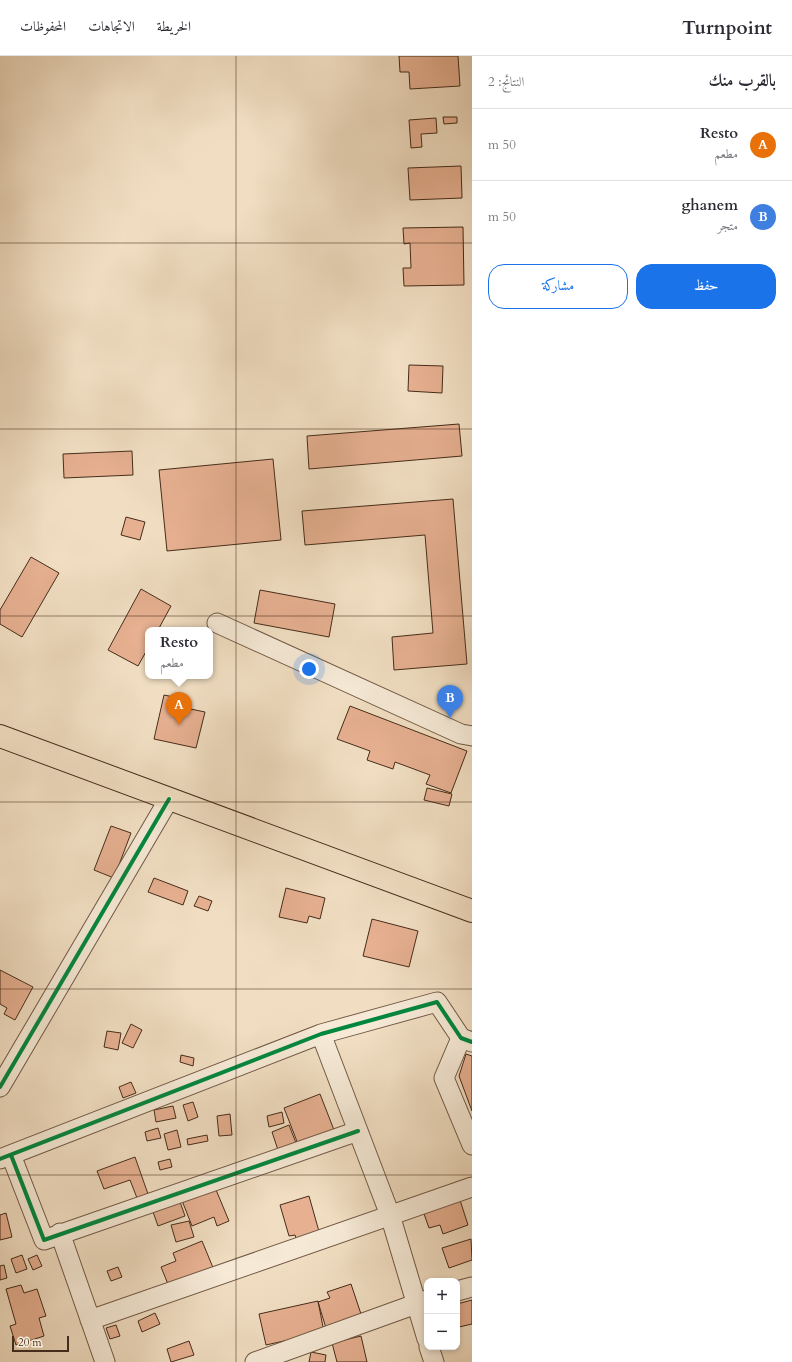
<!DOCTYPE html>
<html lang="ar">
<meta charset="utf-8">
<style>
:root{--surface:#fff;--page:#f7f7f7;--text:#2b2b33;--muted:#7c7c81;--line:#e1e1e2;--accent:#1a73e8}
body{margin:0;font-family:Cardo,Amiri,serif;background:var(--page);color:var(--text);direction:rtl}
.controls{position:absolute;right:12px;bottom:12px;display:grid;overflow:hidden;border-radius:8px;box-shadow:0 2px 6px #0003}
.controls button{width:36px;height:36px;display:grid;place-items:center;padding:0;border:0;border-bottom:1px solid var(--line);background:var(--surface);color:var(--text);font:20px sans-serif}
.scale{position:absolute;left:12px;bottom:10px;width:57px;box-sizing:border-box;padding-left:4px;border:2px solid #462c1a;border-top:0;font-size:11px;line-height:14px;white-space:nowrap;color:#462c1a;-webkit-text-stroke:3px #f6ead7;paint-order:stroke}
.you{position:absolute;left:309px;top:613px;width:14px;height:14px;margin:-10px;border:3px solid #fff;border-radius:50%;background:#1a73e8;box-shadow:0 0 0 6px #1a73e833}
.badge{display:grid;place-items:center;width:26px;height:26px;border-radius:50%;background:var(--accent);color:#fff;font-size:13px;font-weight:700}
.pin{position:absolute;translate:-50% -33px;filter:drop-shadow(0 1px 2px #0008)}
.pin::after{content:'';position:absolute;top:21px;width:14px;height:12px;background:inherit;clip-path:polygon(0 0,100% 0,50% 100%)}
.popup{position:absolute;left:145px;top:571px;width:68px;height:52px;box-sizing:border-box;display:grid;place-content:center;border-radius:8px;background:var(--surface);filter:drop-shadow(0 1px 3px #0005);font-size:13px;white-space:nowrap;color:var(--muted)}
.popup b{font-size:15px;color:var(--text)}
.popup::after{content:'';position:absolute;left:50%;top:100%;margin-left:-8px;border:8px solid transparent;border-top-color:var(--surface)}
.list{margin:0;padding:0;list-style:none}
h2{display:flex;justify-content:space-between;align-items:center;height:52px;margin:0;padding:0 16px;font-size:17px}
h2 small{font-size:13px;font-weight:400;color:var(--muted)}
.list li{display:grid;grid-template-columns:26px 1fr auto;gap:12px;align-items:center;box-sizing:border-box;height:72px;padding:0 16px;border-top:1px solid var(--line)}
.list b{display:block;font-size:15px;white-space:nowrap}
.list p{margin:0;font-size:13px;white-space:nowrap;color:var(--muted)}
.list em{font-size:13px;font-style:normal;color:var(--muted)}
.actions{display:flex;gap:8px;padding:12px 16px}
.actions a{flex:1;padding:9px 0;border:1px solid var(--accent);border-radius:16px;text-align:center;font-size:14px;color:var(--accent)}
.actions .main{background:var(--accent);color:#fff}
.map{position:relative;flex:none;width:472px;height:1306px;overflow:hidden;direction:ltr}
header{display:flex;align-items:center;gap:24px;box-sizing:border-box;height:56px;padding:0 20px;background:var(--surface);border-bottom:1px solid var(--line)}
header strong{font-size:19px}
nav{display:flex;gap:22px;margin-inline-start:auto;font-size:14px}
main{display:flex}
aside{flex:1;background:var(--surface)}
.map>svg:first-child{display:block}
.building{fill:#e6b091;stroke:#462c1a}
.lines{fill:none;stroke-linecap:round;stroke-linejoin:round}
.minor-casing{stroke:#715844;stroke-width:21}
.major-casing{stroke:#462c1a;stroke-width:24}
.minor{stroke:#f6ead7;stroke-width:19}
.major{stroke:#f1dec2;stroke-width:22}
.cycleway-casing{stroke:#f6ead7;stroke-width:6}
.cycleway{stroke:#00873e;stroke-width:4}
.grid{fill:none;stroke:#462c1a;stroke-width:1;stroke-opacity:0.55}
</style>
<header>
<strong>Turnpoint</strong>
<nav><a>الخريطة</a><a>الاتجاهات</a><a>المحفوظات</a></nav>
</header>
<main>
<aside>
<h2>بالقرب منك<small>النتائج: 2</small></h2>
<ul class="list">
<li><span class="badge" style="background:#e8710a">A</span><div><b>Resto</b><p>مطعم</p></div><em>50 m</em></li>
<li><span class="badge" style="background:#3f7fe0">B</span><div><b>ghanem</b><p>متجر</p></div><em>50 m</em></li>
</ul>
<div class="actions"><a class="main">حفظ</a><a>مشاركة</a></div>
</aside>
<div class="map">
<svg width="472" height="1306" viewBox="0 0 472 1306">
<rect width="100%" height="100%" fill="#f1dec2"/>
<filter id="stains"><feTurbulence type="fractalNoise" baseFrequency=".005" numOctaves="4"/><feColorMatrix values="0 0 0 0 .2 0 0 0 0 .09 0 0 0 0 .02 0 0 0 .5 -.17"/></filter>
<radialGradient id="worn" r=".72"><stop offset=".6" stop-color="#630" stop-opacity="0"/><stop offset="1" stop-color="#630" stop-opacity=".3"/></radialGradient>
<path class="building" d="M399,0H458L460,30L410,33L409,16H400Z
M443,61H457V67L444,68Z
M436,62L437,77L421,78L422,91L411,92L409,64Z
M461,110L462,142L410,144L408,112Z
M463,171L464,229L404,230L403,212H411L410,187L404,188L403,172Z
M409,309L443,310L442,337L408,335Z
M459,368L462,400L309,413L307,380Z
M132,395L133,419L64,422L63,398Z
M273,403L281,484L167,495L159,414Z
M453,443L467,608L394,614L392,581L433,577L425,479L305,489L302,455Z
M126,461L145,466L140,484L121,479Z
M31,501L59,517L22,581L0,568V554Z
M141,533L171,550L158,574H148V592L138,610L108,594Z
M260,534L335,548L329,581L254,567Z
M164,639L183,643L181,651L205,656L196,692L154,683Z
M350,650L467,695L451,737L426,728L430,719L395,706L393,713L367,704L370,695L337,683Z
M427,732L452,738L449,750L424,744Z
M111,770L131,777L114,822L94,814Z
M154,822L188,835L183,849L148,836Z
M286,832L325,842L320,863L309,860L307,867L279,861Z
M199,840L212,845L208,855L194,850Z
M372,863L418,875L409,911L363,900Z
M0,914L33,931L15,964L4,958L7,952L0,948Z
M131,968L142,974L133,992L122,987Z
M107,975L121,977L118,994L104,991Z
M466,998L472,1000V1055L459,1020Z
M181,999L194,1002L193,1010L180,1006Z
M131,1026L136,1037L123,1042L119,1031Z
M320,1038L334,1074L298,1088L284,1052Z
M193,1046L198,1061L188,1065L183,1049Z
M173,1050L176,1062L156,1066L154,1054Z
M282,1056L284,1067L269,1071L267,1060Z
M230,1058L232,1079L219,1080L217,1060Z
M289,1069L296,1087L278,1094L272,1076Z
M158,1072L161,1082L147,1085L145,1076Z
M177,1074L181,1091L168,1094L164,1078Z
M207,1079L208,1085L188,1089L187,1083Z
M135,1101L148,1138L137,1142L130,1124L104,1133L97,1115Z
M170,1103L172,1111L160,1114L158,1106Z
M214,1129L229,1165L217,1170L214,1161L192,1170L181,1142Z
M309,1140L320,1179L297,1186L295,1179L289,1180L280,1149Z
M179,1143L185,1160L158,1170L152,1153Z
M460,1144L468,1169L443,1178L440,1169L429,1172L423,1155Z
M6,1157L12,1181L0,1184V1159Z
M189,1165L194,1181L176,1186L171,1169Z
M471,1183L472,1204L449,1212L442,1192Z
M202,1185L214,1214L170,1233L161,1211L176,1205L173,1197Z
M22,1199L27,1213L16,1217L11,1203Z
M37,1199L42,1210L33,1214L28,1203Z
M4,1209L7,1222L0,1224V1210Z
M118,1211L122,1221L111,1225L107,1215Z
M351,1228L362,1261L326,1272L318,1246L330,1242L327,1236Z
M21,1229L24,1237L37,1233L46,1260L39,1262L44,1280L16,1289L10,1270L16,1268L6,1233Z
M472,1244V1268L459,1271L457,1248Z
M318,1245L324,1276L266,1289L259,1258Z
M155,1257L160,1268L142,1276L138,1265Z
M116,1269L120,1280L110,1283L106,1272Z
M361,1280L367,1306H337L332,1287Z
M189,1285L194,1299L171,1306L167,1293Z
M311,1296L326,1299L325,1306H309Z"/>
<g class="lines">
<defs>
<path id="minor" d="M217,567L461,678L472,680
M321,978L390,1159L427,1283
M461,982L444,1022L472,1089
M0,1031L169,743
M11,1099L44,1184L358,1075
M0,1103L321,978L437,946L461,982L472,986
M60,1177L105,1306
M457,1235L472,1231
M90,1264L472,1131
M429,1291L434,1306
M255,1306L427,1244"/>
<path id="major" d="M0,680L472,855"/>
</defs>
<use href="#minor" class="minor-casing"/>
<use href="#major" class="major-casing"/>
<use href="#minor" class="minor"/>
<use href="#major" class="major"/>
<defs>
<path id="cycleway" d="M0,1031L169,743
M11,1099L44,1184L358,1075
M0,1103L321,978L437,946L461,982L472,986"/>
</defs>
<use href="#cycleway" class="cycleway-casing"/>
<use href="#cycleway" class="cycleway"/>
</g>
<path class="grid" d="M236,0V1306M0,187H472M0,373H472M0,560H472M0,746H472M0,933H472M0,1119H472"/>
<rect width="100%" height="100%" filter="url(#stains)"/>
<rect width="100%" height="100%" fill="url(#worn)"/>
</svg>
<div class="controls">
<button>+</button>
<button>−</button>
</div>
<div class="scale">20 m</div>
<div class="you"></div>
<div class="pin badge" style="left:179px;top:669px;background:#e8710a">A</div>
<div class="popup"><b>Resto</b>مطعم</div>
<div class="pin badge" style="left:450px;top:662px;background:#3f7fe0">B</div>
</div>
</main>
